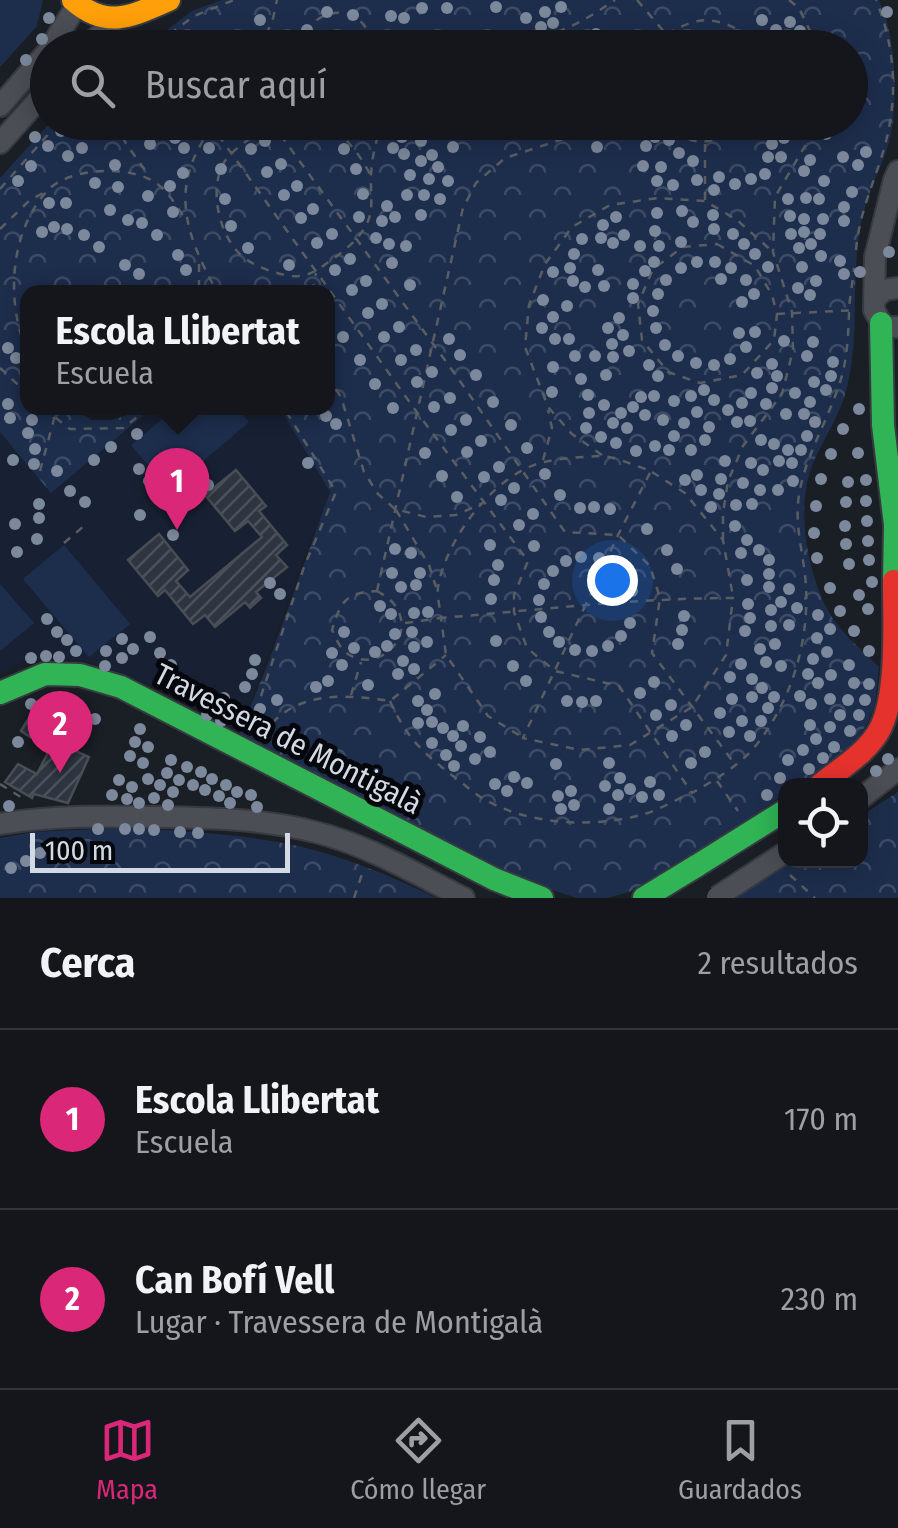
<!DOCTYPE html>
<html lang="es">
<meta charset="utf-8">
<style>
:root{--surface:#14161c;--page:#1d1f25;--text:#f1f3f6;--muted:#9d9fa3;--line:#33353b;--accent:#db2777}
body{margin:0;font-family:"Fira Sans Condensed",sans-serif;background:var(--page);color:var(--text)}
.controls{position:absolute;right:30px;bottom:30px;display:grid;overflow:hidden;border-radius:20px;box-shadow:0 5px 25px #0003}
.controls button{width:90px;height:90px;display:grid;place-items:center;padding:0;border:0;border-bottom:2px solid var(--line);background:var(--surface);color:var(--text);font:50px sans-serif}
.scale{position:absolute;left:30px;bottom:25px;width:260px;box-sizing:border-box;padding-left:10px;border:5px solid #d4dae3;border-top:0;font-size:28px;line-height:35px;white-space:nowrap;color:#d4dae3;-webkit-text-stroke:8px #05070d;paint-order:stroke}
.you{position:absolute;left:612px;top:580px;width:35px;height:35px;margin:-25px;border:8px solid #fff;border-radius:50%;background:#1a73e8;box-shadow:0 0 0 15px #1a73e833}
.badge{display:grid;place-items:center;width:65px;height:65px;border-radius:50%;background:var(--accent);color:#fff;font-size:32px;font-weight:700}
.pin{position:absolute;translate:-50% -82px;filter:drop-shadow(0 2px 5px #0008)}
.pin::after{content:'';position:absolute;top:52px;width:35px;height:30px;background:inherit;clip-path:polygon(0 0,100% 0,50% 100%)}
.popup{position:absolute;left:20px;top:285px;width:315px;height:130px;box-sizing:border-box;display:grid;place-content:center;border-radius:20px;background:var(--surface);filter:drop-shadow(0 2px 8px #0005);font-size:32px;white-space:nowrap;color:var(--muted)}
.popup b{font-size:38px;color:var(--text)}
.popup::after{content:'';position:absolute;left:50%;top:100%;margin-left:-20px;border:20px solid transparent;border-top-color:var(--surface)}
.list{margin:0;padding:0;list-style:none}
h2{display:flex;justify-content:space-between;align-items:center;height:130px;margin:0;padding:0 40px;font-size:42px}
h2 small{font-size:32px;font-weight:400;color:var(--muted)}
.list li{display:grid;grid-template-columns:65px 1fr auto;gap:30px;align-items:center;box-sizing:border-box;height:180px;padding:0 40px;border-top:2px solid var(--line)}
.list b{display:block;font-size:38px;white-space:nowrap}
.list p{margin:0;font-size:32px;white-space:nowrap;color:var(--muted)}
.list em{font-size:32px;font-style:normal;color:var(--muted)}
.icon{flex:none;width:55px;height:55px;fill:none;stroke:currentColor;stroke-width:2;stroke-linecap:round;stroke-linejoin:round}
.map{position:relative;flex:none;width:898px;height:898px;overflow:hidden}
.search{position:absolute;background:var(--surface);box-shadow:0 5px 25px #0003;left:30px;right:30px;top:30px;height:110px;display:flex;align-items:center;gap:25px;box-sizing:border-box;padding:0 35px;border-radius:55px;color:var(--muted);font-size:38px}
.sheet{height:490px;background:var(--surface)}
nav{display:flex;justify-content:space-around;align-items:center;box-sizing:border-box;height:140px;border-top:2px solid var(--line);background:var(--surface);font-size:28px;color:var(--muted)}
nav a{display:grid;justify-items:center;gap:5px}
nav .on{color:var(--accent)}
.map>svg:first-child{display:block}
.built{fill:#182133}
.green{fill:#1d2e4d}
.park{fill:url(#park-crowns)}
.building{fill:url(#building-hatch);stroke:#494d54;stroke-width:2.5}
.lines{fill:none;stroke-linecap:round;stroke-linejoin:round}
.street-casing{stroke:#373a41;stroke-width:24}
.fast-casing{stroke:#373a41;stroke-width:26}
.slow-casing{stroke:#373a41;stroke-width:26}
.jam-casing{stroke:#373a41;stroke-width:26}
.path{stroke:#5a5d62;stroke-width:2.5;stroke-dasharray:8 8;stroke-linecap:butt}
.street{stroke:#4b4e55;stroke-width:20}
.fast{stroke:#30b455;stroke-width:22}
.slow{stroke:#ff9f0a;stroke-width:22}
.jam{stroke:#e5322d;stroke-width:22}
.street-bridge-casing{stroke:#373a41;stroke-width:24;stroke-linecap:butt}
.fast-bridge-casing{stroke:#373a41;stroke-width:26;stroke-linecap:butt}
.street-bridge{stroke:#4b4e55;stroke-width:20}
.fast-bridge{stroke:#30b455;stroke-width:22}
.tree{fill:#7c889b}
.labels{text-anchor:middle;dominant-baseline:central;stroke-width:10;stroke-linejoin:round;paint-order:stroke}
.street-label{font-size:30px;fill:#d4dae3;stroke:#05070d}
</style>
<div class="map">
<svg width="898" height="898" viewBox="0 0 898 898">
<defs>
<pattern id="park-crowns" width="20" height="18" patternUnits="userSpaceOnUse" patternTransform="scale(2.5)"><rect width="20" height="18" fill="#1d2e4d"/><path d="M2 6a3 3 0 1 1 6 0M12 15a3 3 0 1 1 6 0" fill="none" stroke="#3d4c66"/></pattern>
<pattern id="building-hatch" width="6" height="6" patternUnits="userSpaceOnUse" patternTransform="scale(2.5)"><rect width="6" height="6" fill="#2e3540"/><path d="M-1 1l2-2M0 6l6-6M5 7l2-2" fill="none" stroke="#4b525b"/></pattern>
</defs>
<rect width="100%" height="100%" fill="#1a1e25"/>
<path class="built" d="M152,408H280L329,491L325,509L312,536L242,727L138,680L87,661L42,658L27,660L0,674V432L51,493Z"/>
<path class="green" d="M0,0H43L37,26L0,67Z
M176,408H237L249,422L169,490L131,445Z
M64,545L130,624L89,657L23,579Z
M0,584L34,623L0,651Z"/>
<path class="park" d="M222,0H879C896,37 898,94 891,134C887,154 877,173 870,192C864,208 860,226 858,243C852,291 859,339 847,387C841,414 824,438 813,463C794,508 808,584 836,623C848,639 865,653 879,667C877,682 877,699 872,713C861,742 817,785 786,786L785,794L693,857L629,892L607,898H577L528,882L238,737L269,661L330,492L280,408H327V292H27V408H74L91,420H112L130,414L136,408H152L51,493L0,432V178L50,123L850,122V48L117,47L121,43L160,35L192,11Z
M898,792V898H735L792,861H860L861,816Z
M120,828C179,831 239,833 298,846C345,857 392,876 436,898H0V838L33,832Z"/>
<path class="building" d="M236,470L266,506L259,511L287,545L276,555L287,567L256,592L261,598L250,608L245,602L215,627L205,615L193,624L165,590L158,596L128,560L159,534L188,570L176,581L190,597L262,537L248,521L235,531L205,495Z
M32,713L42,718L30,737L21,731Z
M54,741L89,757L68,803L34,794L32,798L5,782L18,764L37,774Z"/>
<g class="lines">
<defs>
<path id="street" d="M50,48L77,5
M85,48L117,19
M0,106L48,51
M0,143L48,89
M898,171L894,180L875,257L874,310L881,323L887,327H898
M875,299L884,290L898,288
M860,799L898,769
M0,824C52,815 109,816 162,817C214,818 265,819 315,832C368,845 416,874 464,898"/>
<path id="fast" d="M881,323L883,425L895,525L894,581
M0,693L45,674L80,675L121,687L494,879L542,898
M644,898L698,865"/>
<path id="slow" d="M73,0C107,30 132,16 169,0"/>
<path id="jam" d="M819,786C839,769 869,752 881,727C898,691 894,622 894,581"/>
</defs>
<use href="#street" class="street-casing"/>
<use href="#fast" class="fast-casing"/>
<use href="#slow" class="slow-casing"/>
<use href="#jam" class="jam-casing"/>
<path class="path" d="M637,0L678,48
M789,0L799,8L818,48
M667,34C676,29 687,23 698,21C717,17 746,29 755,48
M125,48L127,45L155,40L170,34L194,16L234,0
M258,48L272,23L277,0
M303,48C302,17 343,0 363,24C368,29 369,40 372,48
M479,48C502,40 527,41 550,34C575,27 594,14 615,0
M116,122L125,142L149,176
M209,122L416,411L528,561L514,595V612L527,648L555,671L619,686L692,793C713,781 737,767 753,749C791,703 809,644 806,586C804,555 794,526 799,495C805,457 826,424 838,388C847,364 848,339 849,314C849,298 853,283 854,268
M271,122L455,374L565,532L618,535L650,566L660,598L652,653L734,763
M278,122C263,129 231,149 223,164C210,189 218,230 237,251C246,262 263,269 277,273C284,275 292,277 299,276C313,275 322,266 333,259C346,249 357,241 365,227C375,211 370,192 371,175C372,157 376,139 383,122
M321,122C345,134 358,152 370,174
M662,122C683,138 694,147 721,138C732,134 740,132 748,122
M212,127C168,187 185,233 217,292
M335,128L356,122
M0,189L59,122
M705,200V143
M0,229L30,200L45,192
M717,244L755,266L772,295L777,314L774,340L742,375L700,383L668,372L642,340L638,304L653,269L683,247Z
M856,250C860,203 883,167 890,122C897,81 892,39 876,0
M199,264V292
M312,292L316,273
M777,314L857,310
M27,352C6,302 9,233 47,191C69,168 122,166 149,179C165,186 176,205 185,219
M0,368L27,393
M327,376L341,397L364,472L378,494L395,509L426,517L456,515L483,503
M43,408L70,429L123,428L149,408
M602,455L572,434L548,407L525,347L529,305L545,264L572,227L610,205L658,198L705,201L737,220L773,252
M543,460L552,428L548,410
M40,471L54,419L52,408
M652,472L685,493L723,540L733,597
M396,510L429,565L436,587
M723,540V513L728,481L743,446L782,394L793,350L792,312L773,252L775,197L819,122
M64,543L85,525
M377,591L463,208L476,183L505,158L563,139L590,122
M377,591C384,595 392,600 396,607C417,639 374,677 344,651C339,646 335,636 332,630C341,600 346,593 377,591Z
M586,604L523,738L580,750L630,745L692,707L726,655L733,598C635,598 539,610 441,618C440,608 437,597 438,587C446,539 495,473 544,462C561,458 582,457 599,456C615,456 635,466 651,471L618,535L586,604
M405,623L441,618L446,655L488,716L522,737
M351,695L361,662
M390,701C406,737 422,752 453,776C463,783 473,793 484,799C528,825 592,828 641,815C657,811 674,801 690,793
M247,725L259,702L304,567L336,492L284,408
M263,736C290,690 345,694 390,701L446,655
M717,781L738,811
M0,784L27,801
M790,875L815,898
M354,898L363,871"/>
<use href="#street" class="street"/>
<use href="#fast" class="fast"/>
<use href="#slow" class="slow"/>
<use href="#jam" class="jam"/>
<defs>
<path id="street-bridge" d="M717,897L786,852"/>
<path id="fast-bridge" d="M698,865L786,810"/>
</defs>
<use href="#street-bridge" class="street-bridge-casing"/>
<use href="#fast-bridge" class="fast-bridge-casing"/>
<use href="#street-bridge" class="street-bridge"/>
<use href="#fast-bridge" class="fast-bridge"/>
</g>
<g class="tree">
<circle cx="496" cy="7" r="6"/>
<circle cx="561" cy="7" r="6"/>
<circle cx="422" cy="8" r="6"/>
<circle cx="447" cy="8" r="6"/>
<circle cx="327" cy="12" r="6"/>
<circle cx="545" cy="12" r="6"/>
<circle cx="887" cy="12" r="6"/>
<circle cx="353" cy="15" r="6"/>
<circle cx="391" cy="16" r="6"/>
<circle cx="49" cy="18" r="6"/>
<circle cx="404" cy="18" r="6"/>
<circle cx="526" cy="18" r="6"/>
<circle cx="260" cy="20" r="6"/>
<circle cx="762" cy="20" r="6"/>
<circle cx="790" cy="22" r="6"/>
<circle cx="553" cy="23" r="6"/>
<circle cx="541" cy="27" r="6"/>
<circle cx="307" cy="30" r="6"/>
<circle cx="776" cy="30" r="6"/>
<circle cx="800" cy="31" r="6"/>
<circle cx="596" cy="34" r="6"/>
<circle cx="42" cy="39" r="6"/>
<circle cx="190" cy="39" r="6"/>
<circle cx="373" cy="40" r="6"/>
<circle cx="790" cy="40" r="6"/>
<circle cx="26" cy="60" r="6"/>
<circle cx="61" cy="131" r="6"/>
<circle cx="94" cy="132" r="6"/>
<circle cx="435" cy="132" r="6"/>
<circle cx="716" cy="132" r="6"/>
<circle cx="322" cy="133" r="6"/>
<circle cx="136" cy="134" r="6"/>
<circle cx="698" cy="134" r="6"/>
<circle cx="826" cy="134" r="6"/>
<circle cx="35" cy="137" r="6"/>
<circle cx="402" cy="137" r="6"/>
<circle cx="655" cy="137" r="6"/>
<circle cx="175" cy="138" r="6"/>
<circle cx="784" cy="138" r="6"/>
<circle cx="669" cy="140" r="6"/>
<circle cx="265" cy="141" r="6"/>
<circle cx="421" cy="141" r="6"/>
<circle cx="150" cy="144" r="6"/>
<circle cx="772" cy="144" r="6"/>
<circle cx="48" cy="146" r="6"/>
<circle cx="646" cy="146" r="6"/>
<circle cx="453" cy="147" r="6"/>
<circle cx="597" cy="147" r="6"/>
<circle cx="82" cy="148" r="6"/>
<circle cx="184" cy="148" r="6"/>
<circle cx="209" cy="148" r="6"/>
<circle cx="393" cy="148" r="6"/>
<circle cx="251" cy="149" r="6"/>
<circle cx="344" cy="149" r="6"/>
<circle cx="866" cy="152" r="6"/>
<circle cx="679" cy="153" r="6"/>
<circle cx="404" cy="154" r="6"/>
<circle cx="432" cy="155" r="6"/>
<circle cx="68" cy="156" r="6"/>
<circle cx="768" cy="157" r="6"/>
<circle cx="781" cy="157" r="6"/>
<circle cx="843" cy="157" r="6"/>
<circle cx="810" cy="160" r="6"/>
<circle cx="421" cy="161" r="6"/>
<circle cx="693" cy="161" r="6"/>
<circle cx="281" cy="164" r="6"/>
<circle cx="115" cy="165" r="6"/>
<circle cx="858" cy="165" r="6"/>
<circle cx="31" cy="166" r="6"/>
<circle cx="643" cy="166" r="6"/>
<circle cx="438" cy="167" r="6"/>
<circle cx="661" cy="167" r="6"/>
<circle cx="221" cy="169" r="6"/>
<circle cx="356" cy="169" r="6"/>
<circle cx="804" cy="171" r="6"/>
<circle cx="267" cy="172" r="6"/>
<circle cx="183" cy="173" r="6"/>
<circle cx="765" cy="174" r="6"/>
<circle cx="410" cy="175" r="6"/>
<circle cx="719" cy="177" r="6"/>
<circle cx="429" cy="179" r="6"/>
<circle cx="751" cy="179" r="6"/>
<circle cx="697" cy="180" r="6"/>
<circle cx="18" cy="181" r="6"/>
<circle cx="448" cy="181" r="6"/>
<circle cx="657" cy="181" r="6"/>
<circle cx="824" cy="181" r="6"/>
<circle cx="95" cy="183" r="6"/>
<circle cx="735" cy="184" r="6"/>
<circle cx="673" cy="185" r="6"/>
<circle cx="170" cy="186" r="6"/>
<circle cx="297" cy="186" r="6"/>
<circle cx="118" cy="187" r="6"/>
<circle cx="714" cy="190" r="6"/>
<circle cx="852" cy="192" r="6"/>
<circle cx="363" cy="194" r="6"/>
<circle cx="284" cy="195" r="6"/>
<circle cx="407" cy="195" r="6"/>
<circle cx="424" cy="195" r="6"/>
<circle cx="148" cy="196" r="6"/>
<circle cx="806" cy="198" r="6"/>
<circle cx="225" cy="199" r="6"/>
<circle cx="440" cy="199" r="6"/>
<circle cx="788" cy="199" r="6"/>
<circle cx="819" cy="199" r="6"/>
<circle cx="49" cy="203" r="6"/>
<circle cx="66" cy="203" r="6"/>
<circle cx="387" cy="206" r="6"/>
<circle cx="844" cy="207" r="6"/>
<circle cx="313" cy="209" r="6"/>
<circle cx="110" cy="210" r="6"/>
<circle cx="682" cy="211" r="6"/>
<circle cx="173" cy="212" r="6"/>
<circle cx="657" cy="213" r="6"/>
<circle cx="421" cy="215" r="6"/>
<circle cx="713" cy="215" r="6"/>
<circle cx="790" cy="216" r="6"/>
<circle cx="359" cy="217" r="6"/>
<circle cx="395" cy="217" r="6"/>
<circle cx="616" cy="217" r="6"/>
<circle cx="301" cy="218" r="6"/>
<circle cx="804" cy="219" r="6"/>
<circle cx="823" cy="219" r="6"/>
<circle cx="128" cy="220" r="6"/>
<circle cx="382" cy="221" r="6"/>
<circle cx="844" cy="221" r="6"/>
<circle cx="693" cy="222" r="6"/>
<circle cx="142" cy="223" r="6"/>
<circle cx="603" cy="225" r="6"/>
<circle cx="231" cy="226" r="6"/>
<circle cx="54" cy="227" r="6"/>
<circle cx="67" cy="229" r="6"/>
<circle cx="714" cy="229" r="6"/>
<circle cx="655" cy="231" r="6"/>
<circle cx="42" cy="232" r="6"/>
<circle cx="804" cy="232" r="6"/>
<circle cx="332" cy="234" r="6"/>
<circle cx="733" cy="234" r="6"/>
<circle cx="791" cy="234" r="6"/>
<circle cx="820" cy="234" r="6"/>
<circle cx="84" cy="235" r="6"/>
<circle cx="157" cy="235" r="6"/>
<circle cx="624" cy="235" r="6"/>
<circle cx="376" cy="238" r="6"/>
<circle cx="601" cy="238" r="6"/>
<circle cx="582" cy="239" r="6"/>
<circle cx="681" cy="242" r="6"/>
<circle cx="317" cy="243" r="6"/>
<circle cx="613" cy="243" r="6"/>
<circle cx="389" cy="244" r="6"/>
<circle cx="744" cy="244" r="6"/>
<circle cx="811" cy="244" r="6"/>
<circle cx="406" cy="246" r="6"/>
<circle cx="640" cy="246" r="6"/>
<circle cx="659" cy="246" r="6"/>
<circle cx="99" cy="247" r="6"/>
<circle cx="248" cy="248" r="6"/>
<circle cx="799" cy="248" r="6"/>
<circle cx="889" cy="252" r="6"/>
<circle cx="574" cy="254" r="6"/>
<circle cx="755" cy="254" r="6"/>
<circle cx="178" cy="255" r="6"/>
<circle cx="821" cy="256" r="6"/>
<circle cx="350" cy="259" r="6"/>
<circle cx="840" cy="261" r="6"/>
<circle cx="654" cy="262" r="6"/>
<circle cx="697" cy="262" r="6"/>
<circle cx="715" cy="262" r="6"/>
<circle cx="392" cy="263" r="6"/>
<circle cx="125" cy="265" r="6"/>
<circle cx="289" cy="265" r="6"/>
<circle cx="768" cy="267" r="6"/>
<circle cx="802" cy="267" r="6"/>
<circle cx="570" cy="268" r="6"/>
<circle cx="681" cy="268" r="6"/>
<circle cx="731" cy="268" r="6"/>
<circle cx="186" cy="270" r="6"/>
<circle cx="335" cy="270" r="6"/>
<circle cx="598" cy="270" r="6"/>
<circle cx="645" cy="271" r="6"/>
<circle cx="553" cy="272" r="6"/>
<circle cx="860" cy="272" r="6"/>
<circle cx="139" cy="274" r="6"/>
<circle cx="844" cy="274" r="6"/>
<circle cx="721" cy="279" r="6"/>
<circle cx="666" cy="280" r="6"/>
<circle cx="746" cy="280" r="6"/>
<circle cx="366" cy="281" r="6"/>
<circle cx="573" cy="281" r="6"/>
<circle cx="816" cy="281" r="6"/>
<circle cx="633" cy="284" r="6"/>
<circle cx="410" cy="285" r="6"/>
<circle cx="604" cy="286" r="6"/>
<circle cx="585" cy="287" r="6"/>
<circle cx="798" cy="288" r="6"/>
<circle cx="352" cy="290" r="6"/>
<circle cx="658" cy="294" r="6"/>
<circle cx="754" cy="294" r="6"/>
<circle cx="810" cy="295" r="6"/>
<circle cx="633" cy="298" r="6"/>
<circle cx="543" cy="300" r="6"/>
<circle cx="742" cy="302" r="6"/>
<circle cx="382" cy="304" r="6"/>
<circle cx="567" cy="306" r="6"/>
<circle cx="653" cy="311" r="6"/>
<circle cx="368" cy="313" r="6"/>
<circle cx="553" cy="317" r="6"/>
<circle cx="619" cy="318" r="6"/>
<circle cx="399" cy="327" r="6"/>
<circle cx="542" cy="328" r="6"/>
<circle cx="608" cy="328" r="6"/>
<circle cx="656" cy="328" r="6"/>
<circle cx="755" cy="332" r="6"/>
<circle cx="739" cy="333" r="6"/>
<circle cx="623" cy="335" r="6"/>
<circle cx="343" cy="337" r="6"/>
<circle cx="384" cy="337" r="6"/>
<circle cx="449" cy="339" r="6"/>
<circle cx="555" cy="339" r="6"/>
<circle cx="569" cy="339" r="6"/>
<circle cx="784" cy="341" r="6"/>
<circle cx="813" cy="342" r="6"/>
<circle cx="612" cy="344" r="6"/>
<circle cx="665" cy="345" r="6"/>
<circle cx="746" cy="347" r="6"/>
<circle cx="8" cy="348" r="6"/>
<circle cx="416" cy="350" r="6"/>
<circle cx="629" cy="351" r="6"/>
<circle cx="460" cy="355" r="6"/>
<circle cx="575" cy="356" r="6"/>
<circle cx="595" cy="356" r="6"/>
<circle cx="678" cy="356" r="6"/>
<circle cx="807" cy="356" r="6"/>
<circle cx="613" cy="357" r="6"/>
<circle cx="16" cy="358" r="6"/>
<circle cx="730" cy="359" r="6"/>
<circle cx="360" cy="360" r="6"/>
<circle cx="401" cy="360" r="6"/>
<circle cx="833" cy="362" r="6"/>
<circle cx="696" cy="363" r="6"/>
<circle cx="772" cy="364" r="6"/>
<circle cx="649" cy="365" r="6"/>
<circle cx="714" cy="365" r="6"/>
<circle cx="553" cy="367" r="6"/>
<circle cx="432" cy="372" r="6"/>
<circle cx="757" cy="373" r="6"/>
<circle cx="476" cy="375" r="6"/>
<circle cx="606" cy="375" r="6"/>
<circle cx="658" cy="376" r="6"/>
<circle cx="777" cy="376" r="6"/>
<circle cx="831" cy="376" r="6"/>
<circle cx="581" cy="379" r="6"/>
<circle cx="417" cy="382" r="6"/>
<circle cx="814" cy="382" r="6"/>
<circle cx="375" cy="384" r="6"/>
<circle cx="772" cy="388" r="6"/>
<circle cx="704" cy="390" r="6"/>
<circle cx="826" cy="390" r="6"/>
<circle cx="552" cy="392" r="6"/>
<circle cx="751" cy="393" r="6"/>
<circle cx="795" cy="393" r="6"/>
<circle cx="588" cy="395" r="6"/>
<circle cx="654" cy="396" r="6"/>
<circle cx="691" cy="396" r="6"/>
<circle cx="641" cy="397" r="6"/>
<circle cx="450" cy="398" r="6"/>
<circle cx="714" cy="400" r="6"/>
<circle cx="674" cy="401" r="6"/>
<circle cx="493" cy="402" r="6"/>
<circle cx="810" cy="402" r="6"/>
<circle cx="742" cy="403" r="6"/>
<circle cx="8" cy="404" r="6"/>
<circle cx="766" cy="404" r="6"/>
<circle cx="604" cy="405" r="6"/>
<circle cx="434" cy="407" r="6"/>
<circle cx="633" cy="407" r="6"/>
<circle cx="393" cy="408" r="6"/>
<circle cx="859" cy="409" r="6"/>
<circle cx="728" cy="410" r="6"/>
<circle cx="697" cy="412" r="6"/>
<circle cx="589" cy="413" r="6"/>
<circle cx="621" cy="413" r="6"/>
<circle cx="786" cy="414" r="6"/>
<circle cx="804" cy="414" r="6"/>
<circle cx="645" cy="415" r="6"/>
<circle cx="326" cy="416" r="6"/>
<circle cx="10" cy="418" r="6"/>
<circle cx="32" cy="420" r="6"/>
<circle cx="466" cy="420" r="6"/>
<circle cx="663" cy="420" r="6"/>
<circle cx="750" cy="421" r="6"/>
<circle cx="737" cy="422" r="6"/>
<circle cx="815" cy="422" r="6"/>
<circle cx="613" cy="423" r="6"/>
<circle cx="684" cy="423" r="6"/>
<circle cx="336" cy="424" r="6"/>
<circle cx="511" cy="425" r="6"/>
<circle cx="709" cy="427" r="6"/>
<circle cx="586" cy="428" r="6"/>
<circle cx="627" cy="428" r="6"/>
<circle cx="843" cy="429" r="6"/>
<circle cx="451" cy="430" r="6"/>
<circle cx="28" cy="433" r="6"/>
<circle cx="137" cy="434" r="6"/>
<circle cx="674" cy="436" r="6"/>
<circle cx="807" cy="436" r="6"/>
<circle cx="601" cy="437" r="6"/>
<circle cx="705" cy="440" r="6"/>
<circle cx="761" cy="440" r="6"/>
<circle cx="481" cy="441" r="6"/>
<circle cx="616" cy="443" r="6"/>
<circle cx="774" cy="444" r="6"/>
<circle cx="655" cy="446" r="6"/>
<circle cx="111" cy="447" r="6"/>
<circle cx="527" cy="448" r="6"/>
<circle cx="35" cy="449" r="6"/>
<circle cx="669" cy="450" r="6"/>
<circle cx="691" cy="450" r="6"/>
<circle cx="788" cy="450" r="6"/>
<circle cx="801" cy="450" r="6"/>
<circle cx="636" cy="451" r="6"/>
<circle cx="467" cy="452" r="6"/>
<circle cx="425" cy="453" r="6"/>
<circle cx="858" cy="453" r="6"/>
<circle cx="831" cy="454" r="6"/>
<circle cx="13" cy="460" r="6"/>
<circle cx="94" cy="460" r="6"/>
<circle cx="725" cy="461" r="6"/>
<circle cx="779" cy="461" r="6"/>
<circle cx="308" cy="463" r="6"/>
<circle cx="751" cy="463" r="6"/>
<circle cx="792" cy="463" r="6"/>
<circle cx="34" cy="464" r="6"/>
<circle cx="499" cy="467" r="6"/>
<circle cx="139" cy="469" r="6"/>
<circle cx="763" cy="470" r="6"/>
<circle cx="57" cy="471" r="6"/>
<circle cx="545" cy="474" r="6"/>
<circle cx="697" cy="475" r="6"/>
<circle cx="442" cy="476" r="6"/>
<circle cx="484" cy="477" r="6"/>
<circle cx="721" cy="479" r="6"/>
<circle cx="821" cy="479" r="6"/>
<circle cx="685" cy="480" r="6"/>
<circle cx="866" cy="480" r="6"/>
<circle cx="149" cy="481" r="6"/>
<circle cx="793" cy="481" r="6"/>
<circle cx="848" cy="482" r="6"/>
<circle cx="743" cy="483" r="6"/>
<circle cx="208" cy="485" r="6"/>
<circle cx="514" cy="488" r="6"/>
<circle cx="701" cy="490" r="6"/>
<circle cx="760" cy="490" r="6"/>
<circle cx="778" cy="490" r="6"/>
<circle cx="70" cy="491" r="6"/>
<circle cx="719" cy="494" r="6"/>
<circle cx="560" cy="495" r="6"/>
<circle cx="457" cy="497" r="6"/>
<circle cx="501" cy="500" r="6"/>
<circle cx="866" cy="501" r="6"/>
<circle cx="85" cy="502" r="6"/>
<circle cx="846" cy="502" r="6"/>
<circle cx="39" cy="504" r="6"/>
<circle cx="752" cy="504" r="6"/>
<circle cx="736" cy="505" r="6"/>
<circle cx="816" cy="506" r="6"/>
<circle cx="594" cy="507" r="6"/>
<circle cx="711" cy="507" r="6"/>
<circle cx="580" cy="508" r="6"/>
<circle cx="610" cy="509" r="6"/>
<circle cx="533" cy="514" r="6"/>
<circle cx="140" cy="515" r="6"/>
<circle cx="39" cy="518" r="6"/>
<circle cx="867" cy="521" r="6"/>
<circle cx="15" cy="524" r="6"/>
<circle cx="519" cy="525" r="6"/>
<circle cx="735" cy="526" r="6"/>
<circle cx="845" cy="526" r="6"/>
<circle cx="647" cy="529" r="6"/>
<circle cx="814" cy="533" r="6"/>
<circle cx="173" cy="535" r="6"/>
<circle cx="37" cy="539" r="6"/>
<circle cx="747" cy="540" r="6"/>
<circle cx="868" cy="541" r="6"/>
<circle cx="846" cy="544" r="6"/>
<circle cx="490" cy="545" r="6"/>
<circle cx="534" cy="546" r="6"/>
<circle cx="395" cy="549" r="6"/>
<circle cx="667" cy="550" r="6"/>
<circle cx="759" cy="550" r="6"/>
<circle cx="17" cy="552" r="6"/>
<circle cx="411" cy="553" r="6"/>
<circle cx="741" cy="553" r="6"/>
<circle cx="581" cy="557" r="6"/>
<circle cx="599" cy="558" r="6"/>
<circle cx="817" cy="558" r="6"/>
<circle cx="769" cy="560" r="6"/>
<circle cx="869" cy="560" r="6"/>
<circle cx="566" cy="561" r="6"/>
<circle cx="612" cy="563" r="6"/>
<circle cx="849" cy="564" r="6"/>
<circle cx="498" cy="565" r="6"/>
<circle cx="677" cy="569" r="6"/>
<circle cx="553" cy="571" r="6"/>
<circle cx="392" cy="573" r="6"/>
<circle cx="420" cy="573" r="6"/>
<circle cx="769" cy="574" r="6"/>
<circle cx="625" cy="575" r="6"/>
<circle cx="494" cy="580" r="6"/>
<circle cx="747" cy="580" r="6"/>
<circle cx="872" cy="582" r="6"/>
<circle cx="270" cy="583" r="6"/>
<circle cx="544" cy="584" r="6"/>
<circle cx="416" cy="585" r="6"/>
<circle cx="401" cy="587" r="6"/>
<circle cx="769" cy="587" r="6"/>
<circle cx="830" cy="588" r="6"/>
<circle cx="789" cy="589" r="6"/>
<circle cx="632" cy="591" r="6"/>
<circle cx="280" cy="594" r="6"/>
<circle cx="859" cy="595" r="6"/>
<circle cx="491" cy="599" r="6"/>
<circle cx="539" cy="600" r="6"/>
<circle cx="781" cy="602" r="6"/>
<circle cx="748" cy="604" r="6"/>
<circle cx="380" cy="606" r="6"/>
<circle cx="797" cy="608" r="6"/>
<circle cx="868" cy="609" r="6"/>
<circle cx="771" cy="610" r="6"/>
<circle cx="840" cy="611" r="6"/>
<circle cx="428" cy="612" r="6"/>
<circle cx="414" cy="613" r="6"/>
<circle cx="391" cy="614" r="6"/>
<circle cx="818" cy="615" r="6"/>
<circle cx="684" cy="616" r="6"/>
<circle cx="541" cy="617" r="6"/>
<circle cx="750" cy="618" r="6"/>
<circle cx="47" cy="619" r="6"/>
<circle cx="630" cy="623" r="6"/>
<circle cx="789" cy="625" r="6"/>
<circle cx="771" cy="626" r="6"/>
<circle cx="830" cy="629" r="6"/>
<circle cx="682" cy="630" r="6"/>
<circle cx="745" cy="631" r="6"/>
<circle cx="854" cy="631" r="6"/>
<circle cx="57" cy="632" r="6"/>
<circle cx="344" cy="632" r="6"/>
<circle cx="412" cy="632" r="6"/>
<circle cx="549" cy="632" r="6"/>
<circle cx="395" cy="634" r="6"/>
<circle cx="621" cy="636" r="6"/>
<circle cx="150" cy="637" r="6"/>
<circle cx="817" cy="638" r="6"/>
<circle cx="122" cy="639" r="6"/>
<circle cx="67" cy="640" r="6"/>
<circle cx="496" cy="641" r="6"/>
<circle cx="427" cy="642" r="6"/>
<circle cx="559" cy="642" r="6"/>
<circle cx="678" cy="644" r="6"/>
<circle cx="775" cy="644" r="6"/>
<circle cx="387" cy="646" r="6"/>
<circle cx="608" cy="646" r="6"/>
<circle cx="414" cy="647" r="6"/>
<circle cx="354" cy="648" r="6"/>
<circle cx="133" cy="649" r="6"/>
<circle cx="760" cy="649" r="6"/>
<circle cx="575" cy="650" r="6"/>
<circle cx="76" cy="651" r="6"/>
<circle cx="106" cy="651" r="6"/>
<circle cx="592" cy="651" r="6"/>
<circle cx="869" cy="651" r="6"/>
<circle cx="375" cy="652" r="6"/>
<circle cx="827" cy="652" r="6"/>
<circle cx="160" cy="653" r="6"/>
<circle cx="332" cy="653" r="6"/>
<circle cx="46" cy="656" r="6"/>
<circle cx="59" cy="657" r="6"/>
<circle cx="31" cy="658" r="6"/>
<circle cx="122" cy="658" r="6"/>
<circle cx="813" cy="659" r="6"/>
<circle cx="255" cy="660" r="6"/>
<circle cx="403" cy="661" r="6"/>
<circle cx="766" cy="662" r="6"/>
<circle cx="741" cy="664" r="6"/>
<circle cx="171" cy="665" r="6"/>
<circle cx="342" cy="665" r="6"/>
<circle cx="849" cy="665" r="6"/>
<circle cx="105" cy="666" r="6"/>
<circle cx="513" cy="666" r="6"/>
<circle cx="781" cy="666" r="6"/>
<circle cx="414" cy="669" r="6"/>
<circle cx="252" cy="674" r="6"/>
<circle cx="398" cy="674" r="6"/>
<circle cx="808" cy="674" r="6"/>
<circle cx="831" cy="675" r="6"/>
<circle cx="730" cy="677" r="6"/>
<circle cx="752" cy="679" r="6"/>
<circle cx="328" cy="681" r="6"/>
<circle cx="526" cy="681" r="6"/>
<circle cx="654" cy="682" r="6"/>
<circle cx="818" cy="683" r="6"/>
<circle cx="854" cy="683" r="6"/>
<circle cx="869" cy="684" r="6"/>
<circle cx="368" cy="685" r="6"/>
<circle cx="245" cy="687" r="6"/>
<circle cx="316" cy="687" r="6"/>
<circle cx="762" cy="688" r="6"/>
<circle cx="193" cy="690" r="6"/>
<circle cx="640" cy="693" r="6"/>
<circle cx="435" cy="694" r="6"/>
<circle cx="800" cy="696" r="6"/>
<circle cx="752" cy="697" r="6"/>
<circle cx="774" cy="697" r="6"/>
<circle cx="224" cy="698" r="6"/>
<circle cx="732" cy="699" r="6"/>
<circle cx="830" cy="699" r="6"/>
<circle cx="277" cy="700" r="6"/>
<circle cx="848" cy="700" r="6"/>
<circle cx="865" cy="700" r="6"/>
<circle cx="418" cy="701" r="6"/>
<circle cx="567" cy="701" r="6"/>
<circle cx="596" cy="701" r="6"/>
<circle cx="582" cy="702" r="6"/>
<circle cx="31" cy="704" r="6"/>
<circle cx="811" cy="704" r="6"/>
<circle cx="671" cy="705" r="6"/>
<circle cx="768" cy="708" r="6"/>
<circle cx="260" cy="709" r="6"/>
<circle cx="427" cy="710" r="6"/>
<circle cx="240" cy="712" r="6"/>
<circle cx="720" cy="713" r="6"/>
<circle cx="207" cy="715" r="6"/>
<circle cx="656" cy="715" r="6"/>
<circle cx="840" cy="715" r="6"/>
<circle cx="859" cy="715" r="6"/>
<circle cx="95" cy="719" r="6"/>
<circle cx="221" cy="721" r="6"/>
<circle cx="742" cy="721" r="6"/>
<circle cx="761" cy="721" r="6"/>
<circle cx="432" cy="722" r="6"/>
<circle cx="418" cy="723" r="6"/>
<circle cx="249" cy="725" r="6"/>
<circle cx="686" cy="725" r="6"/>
<circle cx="810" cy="725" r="6"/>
<circle cx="463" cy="726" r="6"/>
<circle cx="830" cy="727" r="6"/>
<circle cx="443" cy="728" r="6"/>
<circle cx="140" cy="729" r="6"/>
<circle cx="850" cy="731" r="6"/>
<circle cx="729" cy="732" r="6"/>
<circle cx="453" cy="736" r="6"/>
<circle cx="672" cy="736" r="6"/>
<circle cx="750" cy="736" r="6"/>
<circle cx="480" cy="737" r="6"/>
<circle cx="816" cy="739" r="6"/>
<circle cx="18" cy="742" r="6"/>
<circle cx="135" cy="742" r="6"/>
<circle cx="432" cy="743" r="6"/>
<circle cx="461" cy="746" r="6"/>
<circle cx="148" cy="747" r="6"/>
<circle cx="834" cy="747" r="6"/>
<circle cx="803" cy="750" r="6"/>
<circle cx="490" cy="752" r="6"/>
<circle cx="705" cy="752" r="6"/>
<circle cx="446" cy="755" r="6"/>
<circle cx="130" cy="756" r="6"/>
<circle cx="823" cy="758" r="6"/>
<circle cx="475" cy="759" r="6"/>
<circle cx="888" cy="759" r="6"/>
<circle cx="171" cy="760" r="6"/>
<circle cx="788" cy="760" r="6"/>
<circle cx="143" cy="763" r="6"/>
<circle cx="609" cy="763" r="6"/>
<circle cx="691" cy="763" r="6"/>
<circle cx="556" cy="764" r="6"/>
<circle cx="454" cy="766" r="6"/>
<circle cx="187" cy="767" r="6"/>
<circle cx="809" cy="769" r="6"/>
<circle cx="876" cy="771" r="6"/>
<circle cx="201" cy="772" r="6"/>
<circle cx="167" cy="773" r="6"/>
<circle cx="514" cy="777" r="6"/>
<circle cx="620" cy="778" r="6"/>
<circle cx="780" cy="778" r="6"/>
<circle cx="148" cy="779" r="6"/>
<circle cx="212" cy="779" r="6"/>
<circle cx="119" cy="780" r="6"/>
<circle cx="179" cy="780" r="6"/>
<circle cx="650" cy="782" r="6"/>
<circle cx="527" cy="783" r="6"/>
<circle cx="495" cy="784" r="6"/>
<circle cx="160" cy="785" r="6"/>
<circle cx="193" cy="785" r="6"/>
<circle cx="226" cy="785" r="6"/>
<circle cx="605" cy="786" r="6"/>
<circle cx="132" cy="787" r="6"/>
<circle cx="630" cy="789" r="6"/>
<circle cx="205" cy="790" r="6"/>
<circle cx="507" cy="791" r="6"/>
<circle cx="571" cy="791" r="6"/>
<circle cx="173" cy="792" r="6"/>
<circle cx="237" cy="792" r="6"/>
<circle cx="112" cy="795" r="6"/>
<circle cx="251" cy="795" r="6"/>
<circle cx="618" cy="795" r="6"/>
<circle cx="659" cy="795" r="6"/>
<circle cx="767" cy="795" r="6"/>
<circle cx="219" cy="796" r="6"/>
<circle cx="558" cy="796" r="6"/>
<circle cx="642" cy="797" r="6"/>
<circle cx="154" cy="798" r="6"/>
<circle cx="127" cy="799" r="6"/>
<circle cx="139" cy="803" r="6"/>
<circle cx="230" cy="803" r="6"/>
<circle cx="168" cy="805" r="6"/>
<circle cx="574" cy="805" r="6"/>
<circle cx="9" cy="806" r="6"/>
<circle cx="257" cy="807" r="6"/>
<circle cx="561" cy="809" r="6"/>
<circle cx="609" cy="809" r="6"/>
<circle cx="98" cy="829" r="6"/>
<circle cx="125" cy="829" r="6"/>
<circle cx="139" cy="829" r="6"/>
<circle cx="154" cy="830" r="6"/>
<circle cx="180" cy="832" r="6"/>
<circle cx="198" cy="833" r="6"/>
<circle cx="40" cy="853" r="6"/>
<circle cx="26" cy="861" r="6"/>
<circle cx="11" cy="868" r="6"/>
</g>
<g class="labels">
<g class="street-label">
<text transform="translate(288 739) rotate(27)">Travessera de Montigalà</text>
</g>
</g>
</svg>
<div class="controls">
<button><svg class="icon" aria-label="locate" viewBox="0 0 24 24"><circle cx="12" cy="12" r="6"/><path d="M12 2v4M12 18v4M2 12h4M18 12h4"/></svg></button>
</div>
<div class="scale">100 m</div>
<div class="you"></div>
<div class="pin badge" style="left:177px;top:530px">1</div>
<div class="popup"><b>Escola Llibertat</b>Escuela</div>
<div class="pin badge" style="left:60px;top:773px">2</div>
<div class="search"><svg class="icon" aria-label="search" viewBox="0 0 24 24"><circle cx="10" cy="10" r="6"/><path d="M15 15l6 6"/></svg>Buscar aquí</div>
</div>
<section class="sheet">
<h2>Cerca<small>2 resultados</small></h2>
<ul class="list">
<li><span class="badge">1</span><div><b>Escola Llibertat</b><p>Escuela</p></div><em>170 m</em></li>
<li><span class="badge">2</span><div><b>Can Bofí Vell</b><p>Lugar · Travessera de Montigalà</p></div><em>230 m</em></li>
</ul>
</section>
<nav>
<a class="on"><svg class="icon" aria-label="map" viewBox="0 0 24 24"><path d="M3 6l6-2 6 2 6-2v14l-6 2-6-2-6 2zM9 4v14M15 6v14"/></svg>Mapa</a>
<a><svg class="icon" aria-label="directions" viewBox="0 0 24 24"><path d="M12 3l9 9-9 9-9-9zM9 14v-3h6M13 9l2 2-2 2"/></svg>Cómo llegar</a>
<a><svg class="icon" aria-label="saved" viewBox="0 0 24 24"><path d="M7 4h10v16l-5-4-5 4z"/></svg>Guardados</a>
</nav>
